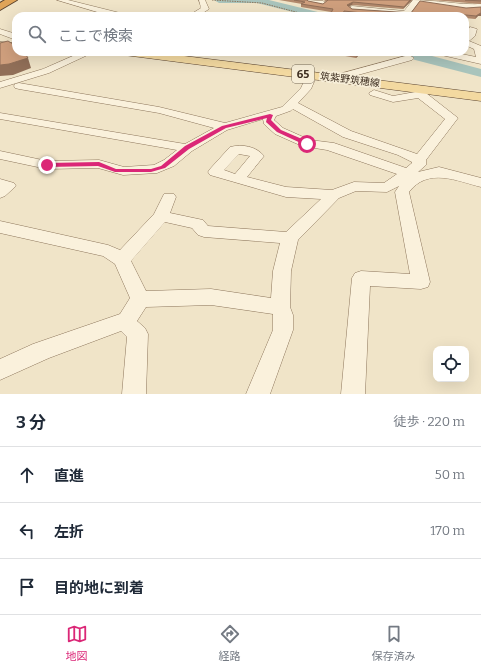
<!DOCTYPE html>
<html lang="ja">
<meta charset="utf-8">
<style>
:root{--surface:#fff;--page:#f6f6f7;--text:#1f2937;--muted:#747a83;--line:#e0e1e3;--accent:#db2777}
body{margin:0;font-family:Bitter,"Noto Sans JP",serif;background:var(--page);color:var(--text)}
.controls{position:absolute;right:12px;bottom:12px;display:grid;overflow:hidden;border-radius:8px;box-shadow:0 4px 16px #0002}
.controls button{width:36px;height:36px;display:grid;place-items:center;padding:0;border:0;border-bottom:1px solid var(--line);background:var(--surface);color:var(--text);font:20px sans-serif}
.stop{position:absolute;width:12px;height:12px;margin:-9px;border:3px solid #db2777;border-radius:50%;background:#fff}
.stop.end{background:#db2777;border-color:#fff;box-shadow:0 1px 4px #0008}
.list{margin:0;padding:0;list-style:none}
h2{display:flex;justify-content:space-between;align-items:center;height:52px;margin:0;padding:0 16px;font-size:17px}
h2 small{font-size:13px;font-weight:400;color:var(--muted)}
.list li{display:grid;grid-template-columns:26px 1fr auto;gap:12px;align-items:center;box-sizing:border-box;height:56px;padding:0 16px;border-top:1px solid var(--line)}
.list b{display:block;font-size:15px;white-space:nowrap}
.list em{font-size:13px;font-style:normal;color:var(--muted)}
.icon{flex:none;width:22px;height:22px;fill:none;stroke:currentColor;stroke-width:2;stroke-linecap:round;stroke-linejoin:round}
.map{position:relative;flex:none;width:481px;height:394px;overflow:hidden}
.search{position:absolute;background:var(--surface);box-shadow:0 4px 16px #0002;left:12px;right:12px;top:12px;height:44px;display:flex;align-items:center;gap:10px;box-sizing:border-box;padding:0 14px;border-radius:12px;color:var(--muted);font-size:15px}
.sheet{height:220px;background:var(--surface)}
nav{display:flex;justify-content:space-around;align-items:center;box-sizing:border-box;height:56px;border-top:1px solid var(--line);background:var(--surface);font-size:11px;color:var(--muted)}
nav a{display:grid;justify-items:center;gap:2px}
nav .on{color:var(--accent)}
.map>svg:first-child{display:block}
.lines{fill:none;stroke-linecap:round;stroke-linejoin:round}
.river{fill:#a9c4bc;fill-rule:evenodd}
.minor-casing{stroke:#8d765c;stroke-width:1}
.major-casing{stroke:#5b4430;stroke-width:1}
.highway-casing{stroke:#5b4430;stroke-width:2}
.path{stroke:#8d765c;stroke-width:1;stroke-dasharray:1.5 1;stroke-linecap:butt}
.minor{fill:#faf1dc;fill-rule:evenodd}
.major{fill:#f3d9a0;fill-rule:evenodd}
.highway{fill:#e0a458;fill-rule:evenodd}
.wall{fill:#b2896c}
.shaded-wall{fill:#916f58}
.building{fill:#cf9f7d;stroke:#916f58}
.route{fill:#db2777}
.labels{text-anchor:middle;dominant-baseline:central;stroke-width:3.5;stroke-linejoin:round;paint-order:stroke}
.far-street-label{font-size:10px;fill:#3d2e20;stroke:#f7eed8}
.shield{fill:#f7eed8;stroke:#756857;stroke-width:1}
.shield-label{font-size:11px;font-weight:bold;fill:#3d2e20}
</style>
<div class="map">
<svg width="481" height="394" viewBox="0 0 481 394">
<rect width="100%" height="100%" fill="#f0e4c8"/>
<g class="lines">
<path class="river" d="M214,0H269L326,14L327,16H309L257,3H219Z
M394,52H417L481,69V77L396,55Z"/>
<defs>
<path id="minor" d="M57,0H68L132,16L104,14Z
M199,0H205L209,9L198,16H188L201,8Z
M307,0L323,1L326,3C322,7 313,4 308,2Z
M413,0C436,0 458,5 481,4V8L465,9L419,2L409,15H406L352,10L348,8L352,6L404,11Z
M470,27L477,29L475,36L469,41L481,46V64L437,54L436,52H452L476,57L474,49L465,45V36Z
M0,29L16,34V40L0,34Z
M82,52H94L49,73L0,88V82L43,69Z
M409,55L414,58L412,60L336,81L331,78L332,76Z
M312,72L317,75L311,89L298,103L351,131L417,154L445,119L418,98L393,102L370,95L369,93L374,90L393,96L415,92L417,87H425L426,93L458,118L426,160V165L418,172L439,167L481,178V187C457,181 428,167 409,192L430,282L428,287L421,289L370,286L365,394H341L352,278L355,273L361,271L410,274L395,192L399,186L387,192L356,191L339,198L298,240L291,271L290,307L293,315V330L270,394H246L273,330V314L211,305L146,307L137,321L145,328L148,334L146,394H122L127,337L121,331L49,358L0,380V359L33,344L120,314L130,298L115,264L103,256L0,233V221L108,245L120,250L154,214L164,194H174L176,197L170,213L203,220L208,226L286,232L321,199L286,197L210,175L208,172L210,169L230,147C242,144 256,146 264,156L247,177L286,187L332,190L354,182L384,183L397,174L327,150L302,146L275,134L264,124L263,119L227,130L192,151L174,166L157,173L123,175L98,168L47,169L0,159V151L47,161L99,160L124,167L154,165L164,160L177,150L0,119V113L185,144L214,128L159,113L19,89L15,88L14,86L15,84L19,83L159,107L225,123L282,107L301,88L307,75ZM293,109L343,137L398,155L412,162V163L406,168L334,143L310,140L283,128L274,120L276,116L290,111ZM239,154L250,156L235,174L224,170ZM165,222L192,228L198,235L204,237L280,243L273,271L271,298L211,289L146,291L131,261Z
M0,179L14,183L16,186L5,196L0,198Z"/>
<path id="major" d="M0,42L16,43V49L0,48Z
M118,52H152L481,93V101L124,55Z"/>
<path id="highway" d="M5,0H17L0,10V3Z"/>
</defs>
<use href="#minor" class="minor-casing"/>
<use href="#major" class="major-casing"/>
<use href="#highway" class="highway-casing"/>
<path class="path" d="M212,0L262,3L311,16"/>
<use href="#minor" class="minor"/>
<use href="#major" class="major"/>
<use href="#highway" class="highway"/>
</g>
<path class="wall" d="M279,0H307L308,1L323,4L326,2L324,0H412L403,9L352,5L349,6L352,9L411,13L481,7V16H478L475,19L465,18V16H362L344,14L343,16H337L330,15L331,12L301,7V4H302Z
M432,0H481V4Z
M341,52H359V55L356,58L340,55Z"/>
<path class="shaded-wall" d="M410,0H412L403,9L404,7Z
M353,2L352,5L347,7V5Z
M481,13V16H478L475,19L476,16L479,14Z
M359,52V55L356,58L357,55Z
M28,58L31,68L13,75L0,76V65Z"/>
<path class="building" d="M294,0H307L308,1L323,4L328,0H327H410L404,7L353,2L347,5L352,9L411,13L420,1L466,8L481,7V13L479,14L476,16L456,14L455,16H390L344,11L343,14L331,13L333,9L301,4L305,2Z
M465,0H481V1Z
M8,41L16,46V52H24L28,58L9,64L0,65V43Z
M340,52H359L357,55Z"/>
<path class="route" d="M270,114L273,115L271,120L281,130L309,142V145H305L277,132L266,122L267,118L226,128L189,149L165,168L151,172H115L98,166L47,167L44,165L47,163L99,162L116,169H151L161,166L185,146L222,126Z"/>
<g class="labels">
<g class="far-street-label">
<text transform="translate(350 80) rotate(7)">筑紫野筑穂線</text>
</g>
<rect class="shield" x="292" y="65" width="22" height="18" rx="3"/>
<g class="shield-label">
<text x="303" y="74">65</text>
</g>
</g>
</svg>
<div class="controls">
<button><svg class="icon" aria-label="locate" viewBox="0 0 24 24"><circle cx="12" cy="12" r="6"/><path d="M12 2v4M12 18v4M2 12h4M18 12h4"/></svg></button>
</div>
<div class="stop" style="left:307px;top:144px"></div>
<div class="stop end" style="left:47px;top:165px"></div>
<div class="search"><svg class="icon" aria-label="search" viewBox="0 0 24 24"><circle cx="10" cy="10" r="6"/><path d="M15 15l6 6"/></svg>ここで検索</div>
</div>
<section class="sheet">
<h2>3 分<small>徒歩 · 220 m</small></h2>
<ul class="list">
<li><svg class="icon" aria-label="ahead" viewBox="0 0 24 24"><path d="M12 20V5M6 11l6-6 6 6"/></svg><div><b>直進</b></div><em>50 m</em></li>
<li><svg class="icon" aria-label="left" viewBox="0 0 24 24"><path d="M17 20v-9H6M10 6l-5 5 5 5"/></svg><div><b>左折</b></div><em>170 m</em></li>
<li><svg class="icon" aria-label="arrive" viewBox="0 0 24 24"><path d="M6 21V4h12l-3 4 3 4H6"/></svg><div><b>目的地に到着</b></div></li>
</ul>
</section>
<nav>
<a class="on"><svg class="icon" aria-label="map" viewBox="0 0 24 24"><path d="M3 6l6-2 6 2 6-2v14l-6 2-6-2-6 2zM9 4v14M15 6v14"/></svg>地図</a>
<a><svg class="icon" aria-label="directions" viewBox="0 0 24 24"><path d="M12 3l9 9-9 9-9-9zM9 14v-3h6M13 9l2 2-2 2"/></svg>経路</a>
<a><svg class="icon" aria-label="saved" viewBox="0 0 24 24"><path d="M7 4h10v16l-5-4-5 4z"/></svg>保存済み</a>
</nav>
